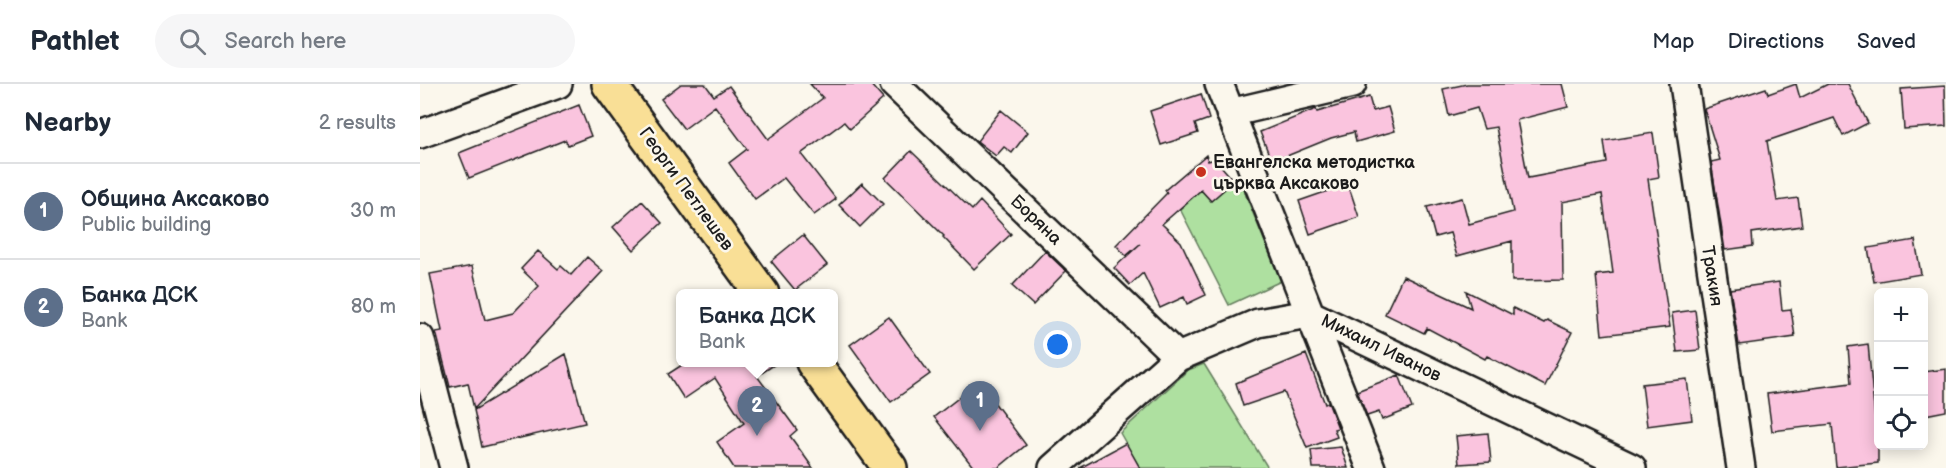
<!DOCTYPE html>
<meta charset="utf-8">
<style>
:root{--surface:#fff;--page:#f6f6f7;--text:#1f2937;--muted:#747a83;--line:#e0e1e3;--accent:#d93025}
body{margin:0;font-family:"Balsamiq Sans",sans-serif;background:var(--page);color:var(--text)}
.controls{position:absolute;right:18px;bottom:18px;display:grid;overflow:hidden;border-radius:9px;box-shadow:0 3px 15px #0003}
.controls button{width:54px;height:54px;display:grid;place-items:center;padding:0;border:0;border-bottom:2px solid var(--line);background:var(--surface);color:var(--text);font:30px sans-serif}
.you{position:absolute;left:638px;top:261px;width:21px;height:21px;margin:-15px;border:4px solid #fff;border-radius:50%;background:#1a73e8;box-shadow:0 0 0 9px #1a73e833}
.badge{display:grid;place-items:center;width:39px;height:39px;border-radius:50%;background:var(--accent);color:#fff;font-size:20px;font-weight:700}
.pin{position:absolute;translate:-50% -50px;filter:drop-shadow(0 2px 3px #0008)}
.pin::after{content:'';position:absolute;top:32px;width:21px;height:18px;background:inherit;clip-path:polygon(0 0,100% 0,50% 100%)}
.popup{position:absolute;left:256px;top:205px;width:162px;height:78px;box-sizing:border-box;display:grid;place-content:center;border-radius:9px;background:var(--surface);filter:drop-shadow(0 2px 4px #0005);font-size:20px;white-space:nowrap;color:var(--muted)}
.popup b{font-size:22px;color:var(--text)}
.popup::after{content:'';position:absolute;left:50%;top:100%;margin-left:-12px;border:12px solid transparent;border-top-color:var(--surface)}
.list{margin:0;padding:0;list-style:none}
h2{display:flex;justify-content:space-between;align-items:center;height:78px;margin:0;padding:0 24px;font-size:26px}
h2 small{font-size:20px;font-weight:400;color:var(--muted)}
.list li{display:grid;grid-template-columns:39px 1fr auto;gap:18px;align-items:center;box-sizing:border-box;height:96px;padding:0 24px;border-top:2px solid var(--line)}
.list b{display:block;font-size:22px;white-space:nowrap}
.list p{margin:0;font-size:20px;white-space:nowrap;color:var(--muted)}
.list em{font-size:20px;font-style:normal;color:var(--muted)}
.icon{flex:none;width:33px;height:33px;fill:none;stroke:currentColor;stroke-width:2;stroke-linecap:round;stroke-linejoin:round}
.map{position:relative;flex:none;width:1526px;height:384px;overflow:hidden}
header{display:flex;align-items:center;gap:36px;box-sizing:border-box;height:84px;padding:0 30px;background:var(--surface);border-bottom:2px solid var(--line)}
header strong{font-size:28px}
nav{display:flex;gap:33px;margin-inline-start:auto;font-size:21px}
.search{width:420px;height:54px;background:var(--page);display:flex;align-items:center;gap:15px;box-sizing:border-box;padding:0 21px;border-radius:33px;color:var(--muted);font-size:22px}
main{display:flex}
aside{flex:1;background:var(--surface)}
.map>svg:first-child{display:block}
.green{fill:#aee0a0;stroke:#657e5e;stroke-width:1.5}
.building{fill:#fac4de;stroke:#1c1c1c;stroke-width:1.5}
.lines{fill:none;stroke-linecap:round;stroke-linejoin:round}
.minor-casing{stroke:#1c1c1c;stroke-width:32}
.major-casing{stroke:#1c1c1c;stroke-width:38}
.minor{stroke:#fbf7ec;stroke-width:27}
.major{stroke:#f9df96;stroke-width:33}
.poi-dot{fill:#c8321e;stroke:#fbf7ec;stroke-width:2}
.labels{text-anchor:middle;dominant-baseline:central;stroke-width:5;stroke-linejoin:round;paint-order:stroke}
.poi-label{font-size:18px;font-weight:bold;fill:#1c1c1c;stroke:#fbf7ec;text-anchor:start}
.street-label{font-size:18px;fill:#1c1c1c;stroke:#fbf7ec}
</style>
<header>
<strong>Pathlet</strong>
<div class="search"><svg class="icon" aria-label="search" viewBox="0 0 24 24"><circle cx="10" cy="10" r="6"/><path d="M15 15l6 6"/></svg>Search here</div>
<nav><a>Map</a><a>Directions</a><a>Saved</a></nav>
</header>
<main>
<aside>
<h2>Nearby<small>2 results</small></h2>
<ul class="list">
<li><span class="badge" style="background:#5c6f8a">1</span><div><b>Община Аксаково</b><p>Public building</p></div><em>30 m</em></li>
<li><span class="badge" style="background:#5c6f8a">2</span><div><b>Банка ДСК</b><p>Bank</p></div><em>80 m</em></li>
</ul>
</aside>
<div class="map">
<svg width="1526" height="384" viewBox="0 0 1526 384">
<rect width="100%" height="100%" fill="#fbf7ec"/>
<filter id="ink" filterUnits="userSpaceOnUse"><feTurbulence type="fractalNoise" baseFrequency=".0167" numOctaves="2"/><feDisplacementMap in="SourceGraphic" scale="12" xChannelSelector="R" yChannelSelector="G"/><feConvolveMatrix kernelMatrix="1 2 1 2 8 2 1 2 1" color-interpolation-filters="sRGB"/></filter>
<g filter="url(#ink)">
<path class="green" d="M819,95L861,197L809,221L760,125L781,106L791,117L814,97Z
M784,280L848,384H720L700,349L768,286Z"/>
<path class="building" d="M261,0H285L294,12L309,2L348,55L403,14L390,0H450L463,15L430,45L424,38L381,70L416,115L394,131L364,94L335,115L309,79L327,65L295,22L264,45L241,15Z
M1047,0H1142L1148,23L1097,36L1108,94L1187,79L1184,57L1233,49L1239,93L1228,95L1250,243L1182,251L1176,191L1193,189L1182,110L1142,118L1143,196L1092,197V157L1037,172L1030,149L1015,153L1007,123L1042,114L1049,140L1093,128L1076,43L1064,45L1057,24L1029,32L1023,5Z
M1376,0L1380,14L1408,0H1428L1448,39L1423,52L1414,34L1347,57L1357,117L1378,114L1382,142L1332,149L1333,162L1305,166L1291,78L1300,76L1284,25L1346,4L1348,10Z
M1525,2L1526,42L1484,45L1481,5Z
M781,10L789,35L775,40L778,49L741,61L730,27Z
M949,13L953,27L968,23L975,47L936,58L934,48L911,54L852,78L840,48L896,25L897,28Z
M159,21L171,52L148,61L145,56L49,94L39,69Z
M581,26L608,48L592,69L584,63L576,72L557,57Z
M491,67L552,126L560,117L591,150L554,185L523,153L524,152L465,94Z
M786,71L788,77L795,75L814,97L791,117L781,106L742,140L761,158L786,211L767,220L764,213L740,224L723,189L710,201L694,184L720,160L706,172L696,161L747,109L745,106Z
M442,99L463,120L440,143L419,121Z
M928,100L939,133L890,150L879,117Z
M222,117L242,139L213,166L193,143Z
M383,151L407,181L375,206L351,177Z
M1495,156L1501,190L1454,198L1448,164Z
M118,167L138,185L141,182L151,191L167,173L183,187L54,325L48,299L30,303L16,248L22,247L10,190L52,182L65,236L93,229L119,202L101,185Z
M625,167L646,187L613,221L592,202Z
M983,192L1051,224L1046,207L1093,231V224L1124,239L1127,236L1152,248L1125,302L1067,272L1065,275L1007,244L1004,249L965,230Z
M1359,198L1362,226L1371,225L1375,253L1319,261L1310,205Z
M1275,226L1280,266L1257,268L1252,229Z
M469,233L510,290L471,318L430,261Z
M1448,260L1455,335L1458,334V379L1416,383L1412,340L1352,347L1347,310L1431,299L1428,263Z
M146,270L165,339L62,363L54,326Z
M886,270L905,320L908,318L918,344L914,345L917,353L887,364L864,308L823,322L816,299Z
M265,279H357L337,292L377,346L370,352L393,384H314L297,358L324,339L295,294L264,315L248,290Z
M1526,285V327L1505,331L1503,288Z
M979,291L992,324L962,336L959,328L947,332L937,307Z
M1267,295L1272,336L1227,342L1222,300Z
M559,298L606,361L578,384H554L514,333Z
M1068,349L1071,378L1039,380L1036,352Z
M706,359L720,384H660Z
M921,363L928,384H893L891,366Z"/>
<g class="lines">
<defs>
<path id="minor" d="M474,0L758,273
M799,0L951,384
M1264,0L1321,384
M810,29L932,0
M0,50L138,0
M0,254L34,384
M633,384L758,273L838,239L889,230L1212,384"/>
<path id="major" d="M189,0L342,210
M393,278L470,384"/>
</defs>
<use href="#minor" class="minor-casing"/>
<use href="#major" class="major-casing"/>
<use href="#minor" class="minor"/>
<use href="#major" class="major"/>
</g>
</g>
<circle class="poi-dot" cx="781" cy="88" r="6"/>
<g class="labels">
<g class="poi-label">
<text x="793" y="78">Евангелска методистка<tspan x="793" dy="21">църква Аксаково</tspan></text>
</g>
<g class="street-label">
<text transform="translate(266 105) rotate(54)">Георги Петлешев</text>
<text transform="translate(616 136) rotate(44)">Боряна</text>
<text transform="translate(1292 192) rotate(81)">Тракия</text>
<text transform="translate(961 264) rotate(26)">Михаил Иванов</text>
</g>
</g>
</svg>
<div class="controls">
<button>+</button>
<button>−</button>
<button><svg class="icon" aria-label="locate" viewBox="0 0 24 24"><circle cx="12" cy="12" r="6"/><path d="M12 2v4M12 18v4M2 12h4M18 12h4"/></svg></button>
</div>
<div class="you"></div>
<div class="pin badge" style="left:560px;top:347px;background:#5c6f8a">1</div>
<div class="pin badge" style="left:337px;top:352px;background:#5c6f8a">2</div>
<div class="popup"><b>Банка ДСК</b>Bank</div>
</div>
</main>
